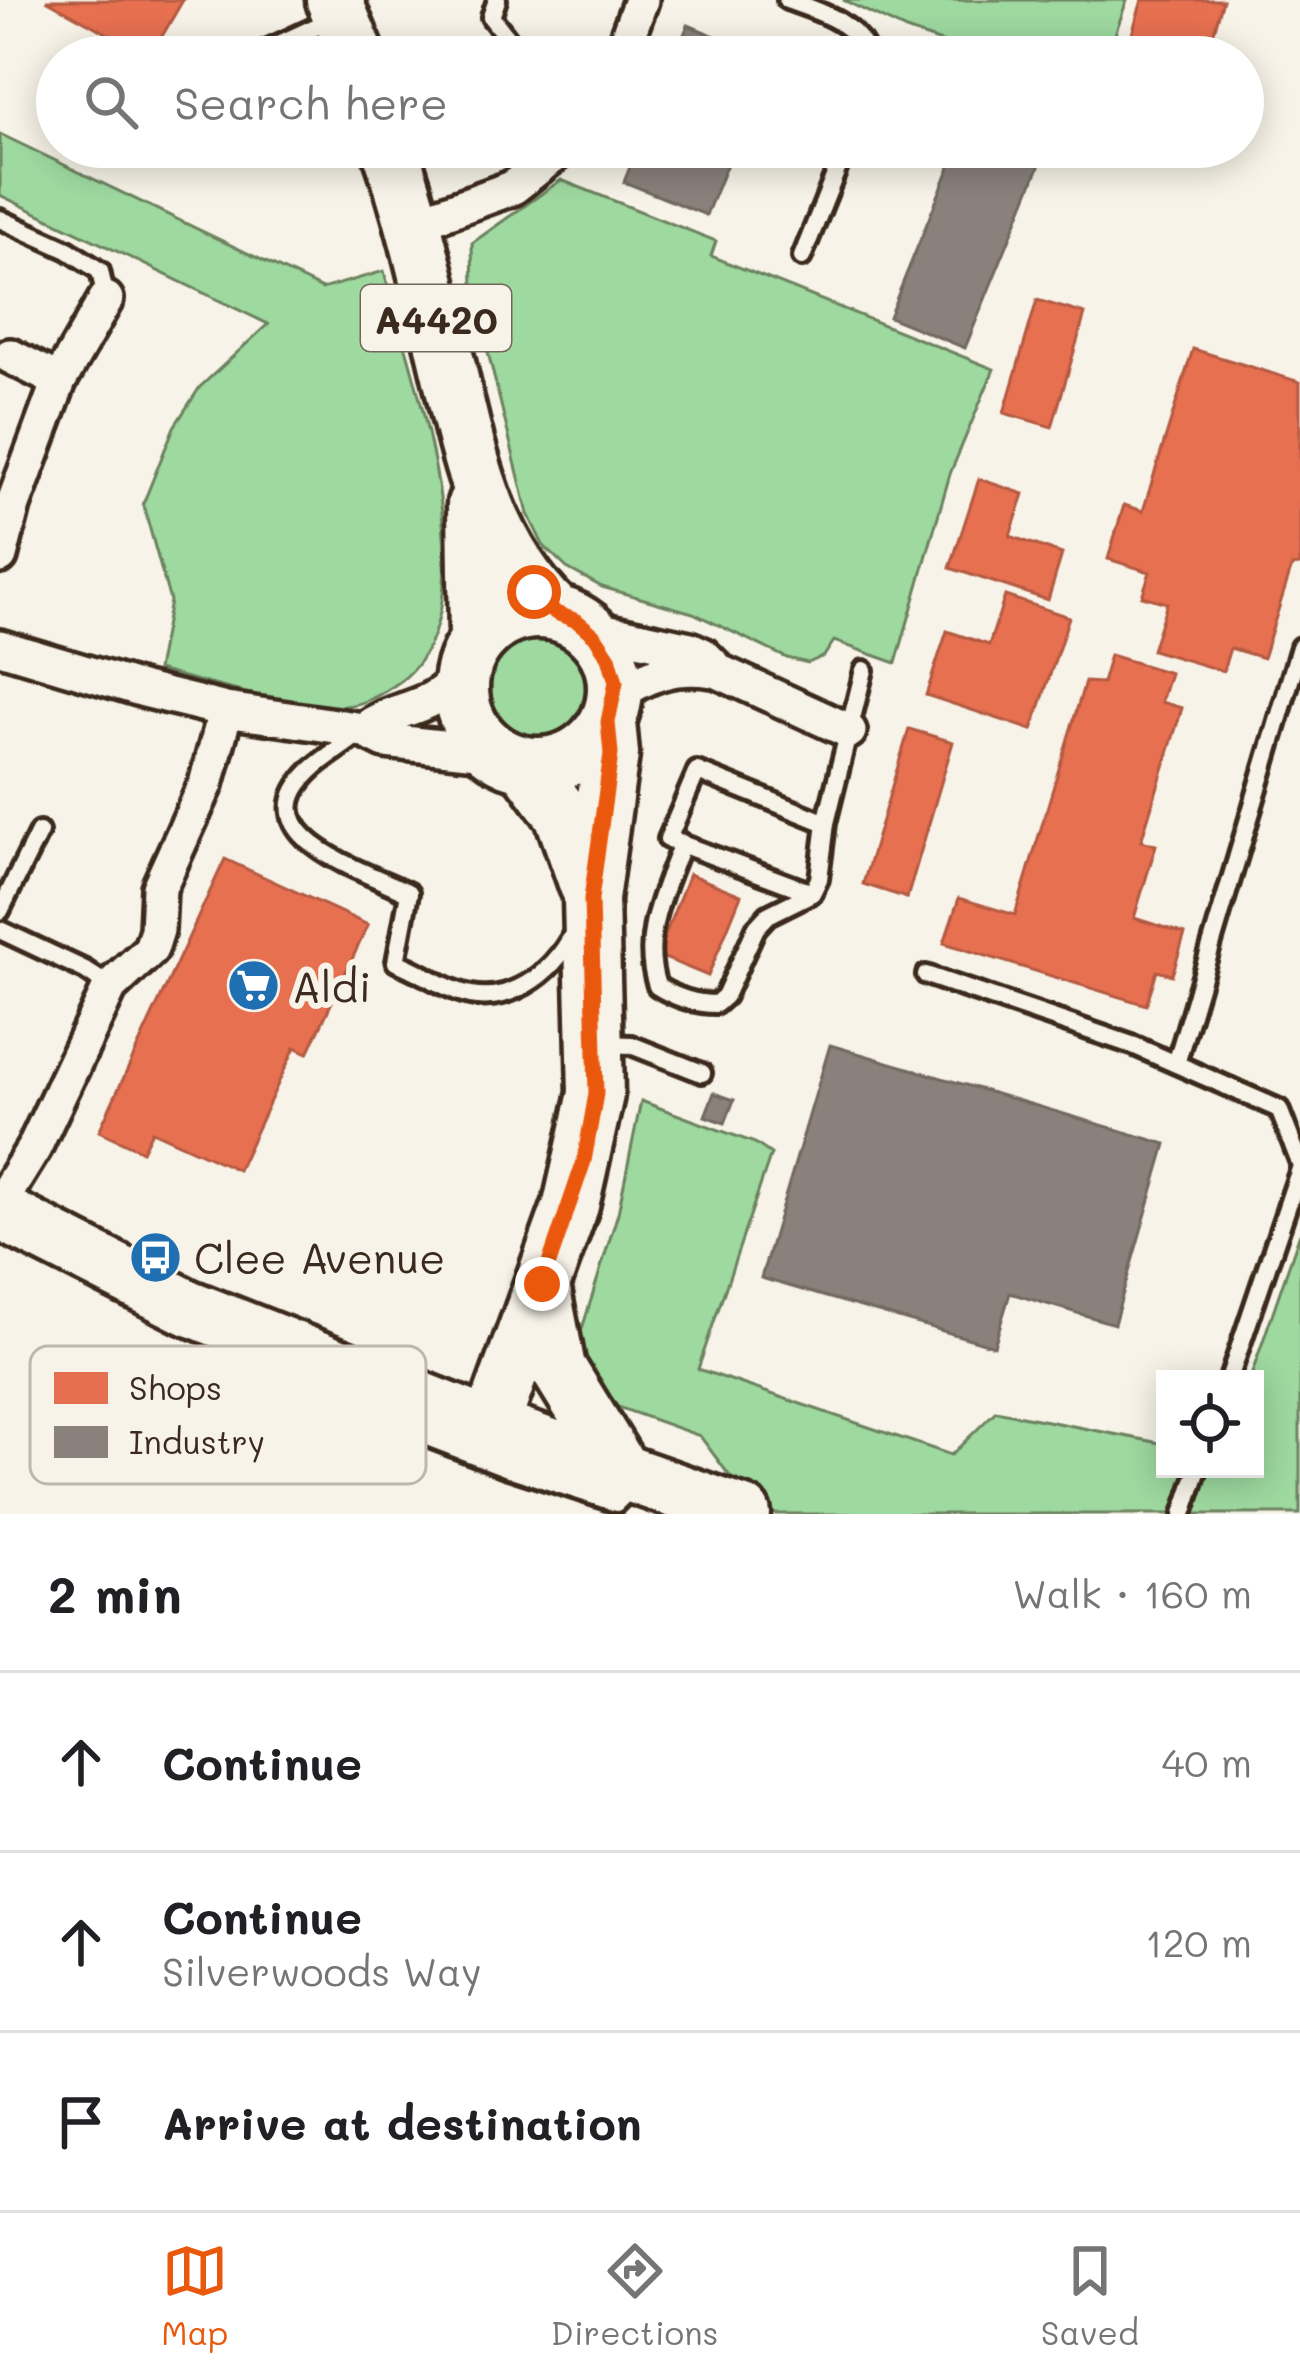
<!DOCTYPE html>
<meta charset="utf-8">
<style>
:root{--surface:#fff;--page:#f2f2f2;--text:#202124;--muted:#757577;--line:#e0e0e0;--accent:#ea580c}
body{margin:0;font-family:Mali,sans-serif;background:var(--page);color:var(--text)}
.controls{position:absolute;right:36px;bottom:36px;display:grid;overflow:hidden;border-radius:0px;box-shadow:0 6px 30px #0003}
.controls button{width:108px;height:108px;display:grid;place-items:center;padding:0;border:0;border-bottom:3px solid var(--line);background:var(--surface);color:var(--text);font:60px sans-serif}
.stop{position:absolute;width:36px;height:36px;margin:-27px;border:9px solid #ea580c;border-radius:50%;background:#fff}
.stop.end{background:#ea580c;border-color:#fff;box-shadow:0 3px 12px #0008}
.list{margin:0;padding:0;list-style:none}
h2{display:flex;justify-content:space-between;align-items:center;height:156px;margin:0;padding:0 48px;font-size:51px}
h2 small{font-size:39px;font-weight:400;color:var(--muted)}
.list li{display:grid;grid-template-columns:78px 1fr auto;gap:36px;align-items:center;box-sizing:border-box;height:180px;padding:0 48px;border-top:3px solid var(--line)}
.list b{display:block;font-size:45px;white-space:nowrap}
.list p{margin:0;font-size:39px;white-space:nowrap;color:var(--muted)}
.list em{font-size:39px;font-style:normal;color:var(--muted)}
.icon{flex:none;width:66px;height:66px;fill:none;stroke:currentColor;stroke-width:2;stroke-linecap:round;stroke-linejoin:round}
.map{position:relative;flex:none;width:1300px;height:1514px;overflow:hidden}
.search{position:absolute;background:var(--surface);box-shadow:0 6px 30px #0003;left:36px;right:36px;top:36px;height:132px;display:flex;align-items:center;gap:30px;box-sizing:border-box;padding:0 42px;border-radius:66px;color:var(--muted);font-size:45px}
.sheet{height:696px;background:var(--surface)}
nav{display:flex;justify-content:space-around;align-items:center;box-sizing:border-box;height:168px;border-top:3px solid var(--line);background:var(--surface);font-size:33px;color:var(--muted)}
nav a{display:grid;justify-items:center;gap:6px}
nav .on{color:var(--accent)}
.map>svg:first-child{display:block}
.green{fill:#9ed9a0;stroke:#6c825f;stroke-width:3}
.shops{fill:#e76f51;stroke:#b35a42;stroke-width:3}
.industry{fill:#8a817c;stroke:#726760;stroke-width:3}
.lines{fill:none;stroke-linecap:round;stroke-linejoin:round}
.service-casing{stroke:#3b2a1e;stroke-width:26}
.minor-casing{stroke:#3b2a1e;stroke-width:42}
.primary-casing{stroke:#3b2a1e;stroke-width:63}
.service{stroke:#f7f3e8;stroke-width:16}
.minor{stroke:#f7f3e8;stroke-width:33}
.primary{stroke:#f7f3e8;stroke-width:54}
.route{stroke:#ea580c;stroke-width:15}
.labels{text-anchor:middle;dominant-baseline:central;stroke-width:12;stroke-linejoin:round;paint-order:stroke}
.shield{fill:#f7f3e8;stroke:#73665b;stroke-width:3}
.shield-label{font-size:39px;font-weight:bold;fill:#3b2a1e}
.poi-label{font-size:42px;fill:#3b2a1e;stroke:#f7f3e8;text-anchor:start}
.key{fill:#f7f3e8;stroke:#bfb7ab;stroke-width:3}
.key-label{font-size:33px;fill:#3b2a1e}
</style>
<div class="map">
<svg width="1300" height="1514" viewBox="0 0 1300 1514">
<rect width="100%" height="100%" fill="#f7f3e8"/>
<filter id="ink" filterUnits="userSpaceOnUse"><feTurbulence type="fractalNoise" baseFrequency=".00833" numOctaves="2"/><feDisplacementMap in="SourceGraphic" scale="24" xChannelSelector="R" yChannelSelector="G"/><feConvolveMatrix kernelMatrix="1 2 1 2 8 2 1 2 1" color-interpolation-filters="sRGB"/></filter>
<g filter="url(#ink)">
<path class="green" d="M843,0H1127L1107,57H985L906,30Z
M0,134L322,289L384,271C410,369 496,605 402,680C387,691 364,705 345,706C293,709 208,683 157,670L170,601L143,504L174,427L200,387L268,324L0,195Z
M561,180L716,241L711,256L994,369L950,474L896,663L834,641L824,656L808,663L787,658L693,613L602,587L567,568L543,545L528,514L473,292L472,243Z
M482 688a57 57 0 1 1 114 0a57 57 0 1 1-114 0Z
M641,1101L755,1143L771,1154L698,1369L951,1455L996,1411L1165,1444V1469H1255V1379H1250L1300,1233V1514H758L700,1436L615,1406L581,1368L577,1345L618,1213Z"/>
<path class="shops" d="M46,0H183L150,57Z
M1142,0H1223L1207,56L1132,34Z
M1037,300L1085,314L1052,427L1004,413Z
M1193,349L1300,382V565L1292,566L1263,658L1230,648L1223,671L1152,650L1167,603L1142,596L1150,572L1108,559L1124,505L1143,511Z
M979,479L1024,494L1010,536L1062,554L1048,600L950,568Z
M1005,596L1069,617L1032,730L926,695L947,631L989,645Z
M1110,655L1170,673L1161,702L1182,708L1141,841L1156,845L1134,918L1185,934L1172,975L1157,971L1146,1005L944,943L959,898L1015,915L1085,682L1102,683Z
M909,729L953,742L907,898L863,884Z
M225,859L368,925L308,1053L295,1047L238,1170L152,1131L142,1151L99,1131Z
M689,874L741,895L708,976L657,955Z"/>
<path class="industry" d="M688,25L766,57H675Z
M638,147H734L706,215L624,182Z
M958,147H1047L965,348L889,317Z
M830,1045L1166,1144L1114,1324L1010,1293L994,1346L761,1278Z
M714,1093L734,1100L725,1123L705,1116Z"/>
<g class="lines">
<defs>
<path id="service" d="M497,0L491,17L511,43L538,57
M787,0C820,12 856,21 869,57
M266,50L335,18
M0,219L68,250L100,271L106,299
M802,257L846,147
M362,731C346,746 326,755 310,771C243,837 367,871 409,893L396,962C417,970 436,983 457,991C506,1010 553,974 574,932
M682,843C664,891 640,936 657,986C676,998 694,1004 716,1004L725,996L756,928L768,915L812,893L819,879L826,823L864,670
M812,893L668,839L697,771L826,823
M0,911L39,832
M0,930L85,970L110,987
M926,975L1135,1046L1279,1109L1300,1163
M604,1044L631,1045L702,1073
M1176,1064L1300,647
M340,1377L336,1402L508,1468L616,1503L632,1487
M1229,1379L1300,1169
M1183,1514L1198,1469"/>
<path id="minor" d="M620,57L641,0
M413,224L512,188L564,147
M10,356L59,381
M0,556L13,505L59,381L106,299
M586,627L690,649L703,655L720,672L849,731
M0,647L144,690L226,710L363,730
M462,674C425,715 400,703 363,730L385,741L496,753
M616,695C649,674 673,664 713,670
M0,1203L34,1148L110,987L151,949L157,930L159,888L206,784L226,710"/>
<path id="primary" d="M334,0L358,57
M389,147C415,220 431,296 449,371C470,460 487,547 556,613
M475,504L477,641
M461 688a77 77 0 1 1 154 0a77 77 0 1 1-154 0Z
M526,765L562,814L587,885
M0,1212L187,1307L468,1418L743,1514
M542,1286L558,1368L622,1472
M491,1426L571,1205L596,1094L591,899L611,754L608,722"/>
</defs>
<use href="#service" class="service-casing"/>
<use href="#minor" class="minor-casing"/>
<use href="#primary" class="primary-casing"/>
<use href="#service" class="service"/>
<use href="#minor" class="minor"/>
<use href="#primary" class="primary"/>
</g>
</g>
<g class="lines" filter="url(#ink)">
<path class="route" d="M534,592L556,613L577,621L595,636L609,657L616,682L608,722L611,754L591,899L596,1094L584,1161L542,1284"/>
</g>
<defs>
<symbol id="supermarket-disc" viewBox="-11 -11 22 22"><circle r="9.5" fill="#1f6fb2" stroke="#f7f3e8"/><path d="M-6-5.5h2.5l.6 2H6L4.5 2H-2.5L-4.4-4H-6ZM-1.5 3.2a1.3 1.3 0 1 0 .1 0ZM3 3.2a1.3 1.3 0 1 0 .1 0Z" fill="#fff"/></symbol>
<symbol id="bus-disc" viewBox="-11 -11 22 22"><circle r="9.5" fill="#1f6fb2" stroke="#f7f3e8"/><path d="M-5-6H5V4H4V6H2V4H-2V6H-4V4H-5ZM-3.5-4V0h7V-4ZM-3.5 1.2v1.5H-2V1.2ZM2 1.2v1.5H3.5V1.2Z" fill="#fff"/></symbol>
</defs>
<g fill-rule="evenodd">
<use href="#supermarket-disc" x="224" y="956" width="59" height="59"/>
<use href="#bus-disc" x="126" y="1228" width="59" height="59"/>
</g>
<g class="labels">
<rect class="shield" x="361" y="285" width="150" height="66" rx="9"/>
<g class="shield-label">
<text x="436" y="318">A4420</text>
</g>
<g class="poi-label">
<text x="292" y="986">Aldi</text>
<text x="194" y="1257">Clee Avenue</text>
</g>
</g>
<rect x="30" y="1346" width="396" height="138" rx="18" class="key"/>
<rect x="54" y="1372" width="54" height="32" fill="#e76f51"/>
<rect x="54" y="1426" width="54" height="32" fill="#8a817c"/>
<g class="key-label">
<text x="129" y="1400">Shops</text>
<text x="129" y="1454">Industry</text>
</g>
</svg>
<div class="controls">
<button><svg class="icon" aria-label="locate" viewBox="0 0 24 24"><circle cx="12" cy="12" r="6"/><path d="M12 2v4M12 18v4M2 12h4M18 12h4"/></svg></button>
</div>
<div class="stop" style="left:534px;top:592px"></div>
<div class="stop end" style="left:542px;top:1284px"></div>
<div class="search"><svg class="icon" aria-label="search" viewBox="0 0 24 24"><circle cx="10" cy="10" r="6"/><path d="M15 15l6 6"/></svg>Search here</div>
</div>
<section class="sheet">
<h2>2 min<small>Walk · 160 m</small></h2>
<ul class="list">
<li><svg class="icon" aria-label="ahead" viewBox="0 0 24 24"><path d="M12 20V5M6 11l6-6 6 6"/></svg><div><b>Continue</b></div><em>40 m</em></li>
<li><svg class="icon" aria-label="ahead" viewBox="0 0 24 24"><path d="M12 20V5M6 11l6-6 6 6"/></svg><div><b>Continue</b><p>Silverwoods Way</p></div><em>120 m</em></li>
<li><svg class="icon" aria-label="arrive" viewBox="0 0 24 24"><path d="M6 21V4h12l-3 4 3 4H6"/></svg><div><b>Arrive at destination</b></div></li>
</ul>
</section>
<nav>
<a class="on"><svg class="icon" aria-label="map" viewBox="0 0 24 24"><path d="M3 6l6-2 6 2 6-2v14l-6 2-6-2-6 2zM9 4v14M15 6v14"/></svg>Map</a>
<a><svg class="icon" aria-label="directions" viewBox="0 0 24 24"><path d="M12 3l9 9-9 9-9-9zM9 14v-3h6M13 9l2 2-2 2"/></svg>Directions</a>
<a><svg class="icon" aria-label="saved" viewBox="0 0 24 24"><path d="M7 4h10v16l-5-4-5 4z"/></svg>Saved</a>
</nav>
